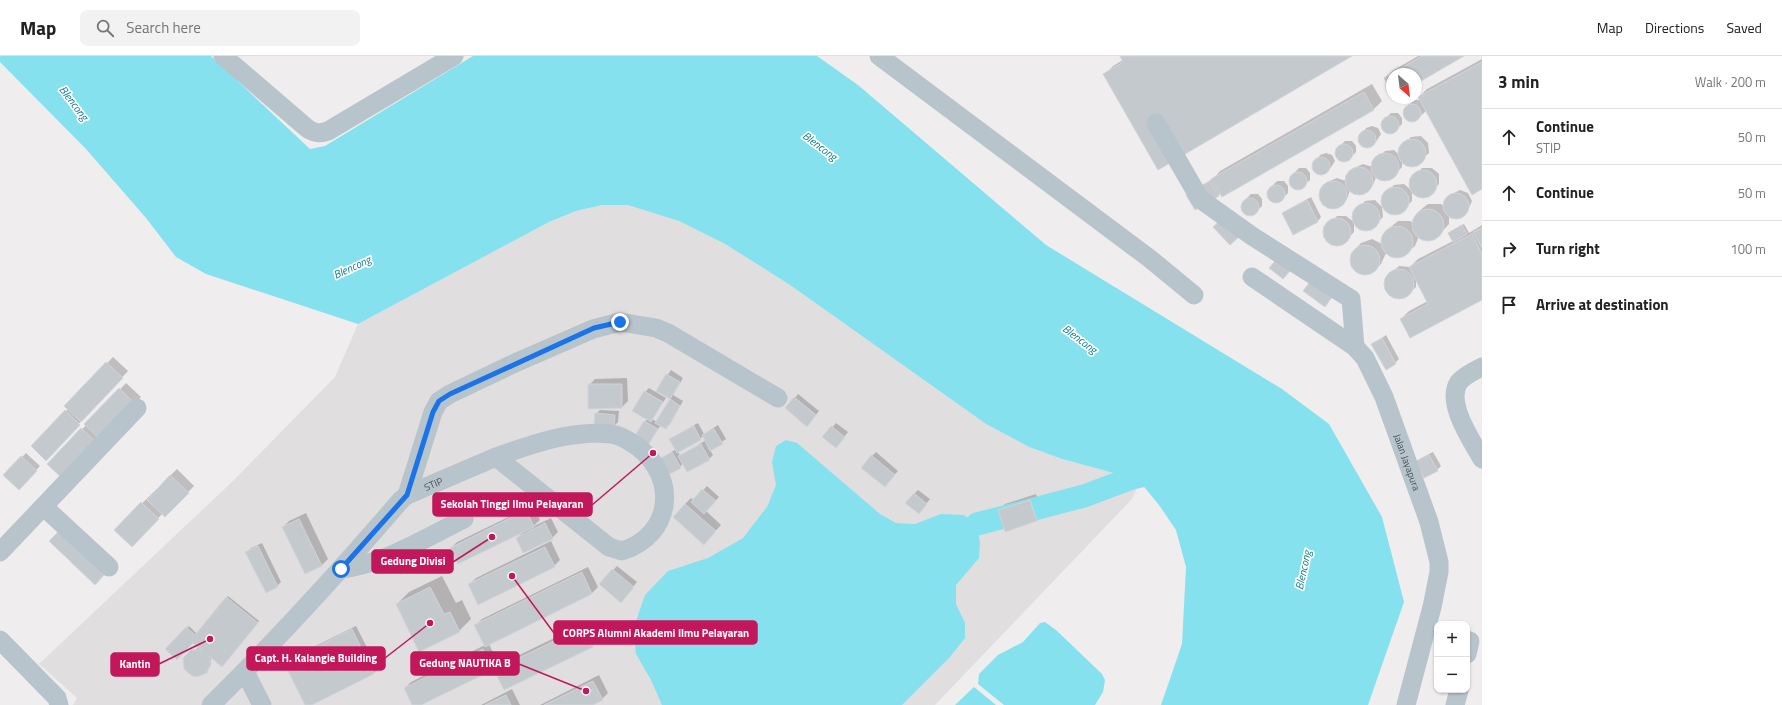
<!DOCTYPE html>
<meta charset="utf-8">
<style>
:root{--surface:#fff;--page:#f2f2f2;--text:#222;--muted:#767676;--line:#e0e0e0}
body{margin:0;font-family:"Titillium Web",sans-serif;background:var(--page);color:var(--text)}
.controls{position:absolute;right:12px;bottom:12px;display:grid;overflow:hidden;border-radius:8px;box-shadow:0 1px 3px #0004}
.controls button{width:36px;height:36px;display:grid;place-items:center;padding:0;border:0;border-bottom:1px solid var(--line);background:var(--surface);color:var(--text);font:20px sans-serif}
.compass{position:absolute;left:1386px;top:12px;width:36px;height:36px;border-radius:50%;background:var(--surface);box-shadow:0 1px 3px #0004;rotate:152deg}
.stop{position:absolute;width:12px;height:12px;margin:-9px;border:3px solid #1a73e8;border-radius:50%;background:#fff}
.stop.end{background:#1a73e8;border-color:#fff;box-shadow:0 1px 4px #0008}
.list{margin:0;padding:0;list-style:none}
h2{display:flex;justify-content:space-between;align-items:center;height:52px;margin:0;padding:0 16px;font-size:17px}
h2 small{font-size:13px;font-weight:400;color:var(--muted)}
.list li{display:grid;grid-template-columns:26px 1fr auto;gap:12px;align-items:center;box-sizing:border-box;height:56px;padding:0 16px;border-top:1px solid var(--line)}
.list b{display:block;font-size:15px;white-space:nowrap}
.list p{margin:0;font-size:13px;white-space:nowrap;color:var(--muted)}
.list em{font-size:13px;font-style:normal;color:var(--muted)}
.icon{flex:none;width:22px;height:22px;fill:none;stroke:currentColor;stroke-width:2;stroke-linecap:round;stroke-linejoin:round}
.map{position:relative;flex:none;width:1482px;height:649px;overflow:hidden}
header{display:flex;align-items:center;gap:24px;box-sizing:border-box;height:56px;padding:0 20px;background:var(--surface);border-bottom:1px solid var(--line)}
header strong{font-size:19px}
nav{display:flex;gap:22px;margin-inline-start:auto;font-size:14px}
.search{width:280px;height:36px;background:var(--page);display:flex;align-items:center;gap:10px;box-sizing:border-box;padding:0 14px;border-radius:8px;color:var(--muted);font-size:15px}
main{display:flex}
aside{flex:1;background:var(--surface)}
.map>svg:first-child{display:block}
.education{fill:#e1dee0}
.water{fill:#86e1ee}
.shadow{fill:#0003;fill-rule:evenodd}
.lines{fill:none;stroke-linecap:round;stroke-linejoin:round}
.river{stroke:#86e1ee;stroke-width:23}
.building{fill:#c4c9ce;stroke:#d1d4d9}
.minor{stroke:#b8c4cb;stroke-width:19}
.route{stroke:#1a73e8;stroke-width:5}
.labels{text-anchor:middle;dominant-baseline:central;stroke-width:3.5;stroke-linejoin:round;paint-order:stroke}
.street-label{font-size:10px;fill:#45535b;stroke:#fff}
.water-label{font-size:11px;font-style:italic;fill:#0b7c8c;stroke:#fff}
.leader{fill:none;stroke:#c2185b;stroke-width:1.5}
.callout-dot{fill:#c2185b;stroke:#fff;stroke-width:1.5}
.callout{fill:#c2185b;stroke:#c2185b;stroke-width:1.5}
.callout-label{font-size:11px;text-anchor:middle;font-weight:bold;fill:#fff}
</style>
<header>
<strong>Map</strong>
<div class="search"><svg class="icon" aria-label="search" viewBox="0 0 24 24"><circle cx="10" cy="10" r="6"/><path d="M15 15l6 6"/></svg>Search here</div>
<nav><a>Map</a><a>Directions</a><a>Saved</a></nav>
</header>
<main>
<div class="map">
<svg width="1482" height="649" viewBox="0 0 1482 649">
<rect width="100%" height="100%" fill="#f0edee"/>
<path class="education" d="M602,149H628L646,153L679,165L725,188L790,229L986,368L1029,391L1062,403L1121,419L1140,426L1132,443L935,649H73L77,642L39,608L234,424L335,321L358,268L549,166L576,155Z"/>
<path class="water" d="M0,0H211L310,93L325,90L473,0H817L858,29L1046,189L1282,333L1329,368L1382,461L1404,546L1368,649H1161L1182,588L1186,511L1176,474L1159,449L1140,426L1121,419L1062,403L1029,391L986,368L790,229L725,188L679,165L628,149H602L576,155L549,166L358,268L206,218L176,201L146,162L86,93L0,6Z
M786,384L797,387L880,458L896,467L915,468L941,458L964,459L977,468L980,487L979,502L956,529V548L965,567V582L950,601L902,649H662L651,624L636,598L633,574L645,539L668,515L708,502L743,482L767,451L776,429L772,406L776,390Z
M1045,566L1056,574L1102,618L1105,624L1103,636L1095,649H1004L978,628L979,618L998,599L1023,586L1040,567Z
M974,631L996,649H955Z"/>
<path class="shadow" d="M1121,0H1350L1105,18L1113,10L1123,4Z
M1418,0H1462L1416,27V18H1392V34L1385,22L1394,14Z
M1482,3V132L1425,51V56L1415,65H1409L1404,60V53L1414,44H1421L1419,41L1427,33Z
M1372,28L1382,45L1374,53L1222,140L1220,137L1218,140L1192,135L1214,122L1220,115Z
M1391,57H1398L1402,62V68L1393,77H1386L1382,72V66Z
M1372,70L1378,72L1381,78L1374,89L1367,91L1361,89L1359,83L1366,72Z
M1421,80L1428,87L1429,97L1417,108L1408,109L1402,104V111L1391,123H1381L1377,119L1373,129L1369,134L1359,138L1350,134L1347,143L1342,148L1333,152L1324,149L1320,140L1323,130L1327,126L1337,122L1346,125L1349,116L1354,112L1363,108L1373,111V107L1385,95L1394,94L1400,100V92L1411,81Z
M1345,85H1352L1356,90V96L1347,105H1340L1336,100V94Z
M1326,97L1332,99L1335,105L1328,116L1321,118L1315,116L1313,110L1320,99Z
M1299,112H1306L1310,117V124L1301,132H1294L1290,128V121Z
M1422,112H1432L1439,118V128L1428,140H1418L1412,135V145L1401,156L1391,157L1384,150L1383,140L1394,129L1404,128L1411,134V124Z
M1277,125H1284L1288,130V137L1279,146H1272L1268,141V134Z
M1460,134L1468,137L1472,145L1468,154L1464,158L1456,162L1449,159V168L1439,179L1428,184L1419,180L1415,190L1403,200H1391L1386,197L1381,208L1370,218L1358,217L1354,214L1351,209V198L1361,187L1372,183L1382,188L1383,180L1393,169L1398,165H1410L1413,167L1417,157L1424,151L1428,148H1441L1444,150L1447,142L1452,138Z
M1251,138H1258L1262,143V150L1253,159L1246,158L1242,154V147Z
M1311,141L1321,161L1318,165L1294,178L1283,158L1287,154Z
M1375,144L1382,151L1383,161L1372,172L1362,173L1354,166V157L1365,145Z
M1337,160H1346L1354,166V176L1343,188L1333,189L1326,182L1325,172Z
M1464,168L1469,177L1482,169V243L1401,263L1409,255L1428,245L1416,223V231L1403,242L1392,241L1385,233L1386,222L1399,210L1410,211L1418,203L1453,185L1451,175Z
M1386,279L1399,303L1395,307L1373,288Z
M113,301L128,315L46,403L32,390L68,353L66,350Z
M671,314L683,322L673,339L683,345L670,368L666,372L661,369L647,388L636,381L647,363L645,336L649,332L666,342L652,363L657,366L671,343L657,335Z
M627,322L628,345L622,351L589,329L595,323Z
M126,327L141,341L103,381L49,408Z
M798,338L819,355L811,365L795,342Z
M600,354L619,355L618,366L614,370L596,358Z
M698,367L704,378L718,369L726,383L710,394L713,399L709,403L683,407L680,411L661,403L676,393L671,383L675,380ZM704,380L706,384L680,400L678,395Z
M836,367L848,376L839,387L824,381Z
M876,396L898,415L888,426L872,400Z
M1433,396L1441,410L1437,414L1417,406L1421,402Z
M26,397L40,410L19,432L5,419Z
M177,413L194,430L165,460L163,457L132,490L115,474Z
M707,430L719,441L706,455L721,469L710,481L685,448L691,442L694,444Z
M918,434L930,443L922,453L914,438Z
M1036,438L1043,458L1037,464L1006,474L999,454L1005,448Z
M533,449L540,464L532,471L551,462L558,476L552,482H517L524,475L451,492L457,486Z
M306,457L328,503L322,509L305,517L283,471L289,465Z
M551,485L560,504L554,510L470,528L476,522Z
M262,487L281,526L277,530L247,496L251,492Z
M617,510L637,526L624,542L600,528Z
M588,511L598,531L592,537L489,588L498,607L492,613L421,649H414L405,632L411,626L485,589L476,569L482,563Z
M442,520L456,547L462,544L471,563L459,575L397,548L409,536Z
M228,540L259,565L224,608L211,600V609L202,619L197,620L188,617L183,607L187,598L200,591L193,586L167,593L189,570L197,578Z
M589,565L598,584L592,590L495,614L501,608Z
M356,570L378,613L374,617L310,649H306L285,607L289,603Z
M599,619L608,637L602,643L591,649H540Z
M512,633L520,649H481Z"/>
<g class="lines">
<path class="river" d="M977,468L1084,440L1132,422L1164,415"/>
</g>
<path class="building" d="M1120,0H1352L1158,114L1103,18L1123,6Z
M1422,0H1464L1416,28V18H1392V35L1384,22Z
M1482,6V133L1472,139L1418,41Z
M1364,36L1374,54L1222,141L1211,123Z
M1403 57a9 9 0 1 1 18 0a9 9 0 1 1-18 0Z
M1381 69a9 9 0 1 1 18 0a9 9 0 1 1-18 0Z
M1358 83a9 9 0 1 1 18 0a9 9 0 1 1-18 0Z
M1398 97a14 14 0 1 1 28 0a14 14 0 1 1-28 0Z
M1335 97a9 9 0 1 1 18 0a9 9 0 1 1-18 0Z
M1371 111a14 14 0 1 1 28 0a14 14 0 1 1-28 0Z
M1312 110a9 9 0 1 1 18 0a9 9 0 1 1-18 0Z
M1345 125a14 14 0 1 1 28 0a14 14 0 1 1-28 0Z
M1409 128a14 14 0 1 1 28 0a14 14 0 1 1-28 0Z
M1289 125a9 9 0 1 1 18 0a9 9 0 1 1-18 0Z
M1210,125L1219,140L1195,154L1186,139Z
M1319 139a14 14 0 1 1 28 0a14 14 0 1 1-28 0Z
M1267 138a9 9 0 1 1 18 0a9 9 0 1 1-18 0Z
M1381 145a14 14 0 1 1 28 0a14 14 0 1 1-28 0Z
M1443 150a13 13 0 1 1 26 0a13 13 0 1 1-26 0Z
M1241 151a9 9 0 1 1 18 0a9 9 0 1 1-18 0Z
M1307,144L1318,166L1293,179L1282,157Z
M1352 161a14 14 0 1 1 28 0a14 14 0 1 1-28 0Z
M1412 169a16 16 0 1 1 32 0a16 16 0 1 1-32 0Z
M1224,161L1241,179L1230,189L1213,171Z
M1323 176a14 14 0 1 1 28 0a14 14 0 1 1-28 0Z
M1462,169L1467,178L1453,186L1448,177Z
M1381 186a16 16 0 1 1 32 0a16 16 0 1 1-32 0Z
M1482,172V192L1473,176Z
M1472,178L1482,198V244L1410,282L1400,263L1428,248L1409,211Z
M1350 204a15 15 0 1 1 30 0a15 15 0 1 1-30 0Z
M1276,204L1290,215L1283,223L1269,212Z
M1384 228a15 15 0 1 1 30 0a15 15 0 1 1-30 0Z
M1316,218L1337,234L1325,251L1303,235Z
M1382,282L1396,308L1386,314L1371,288Z
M106,306L123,322L81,366L64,350Z
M666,318L680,326L670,343L656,335Z
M588,328H622V352L588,353Z
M119,332L135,348L101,384L84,368Z
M644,335L663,346L651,366L632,355Z
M794,341L816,359L807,371L785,352Z
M670,343L680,350L666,373L655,367Z
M65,354L80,369L46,405L31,390Z
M595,357L615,359L614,371L594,370Z
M644,365L658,373L648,389L634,381Z
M694,370L701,384L677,397L669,383Z
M831,370L845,381L836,392L822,381Z
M81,372L98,388L64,424L47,408Z
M714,373L723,388L710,395L702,379Z
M701,388L710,404L687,416L678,400Z
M672,396L681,412L668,419L659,403Z
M871,399L895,419L885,431L861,412Z
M1429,399L1438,415L1424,422L1416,405Z
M21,400L37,415L19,434L3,419Z
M170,419L189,437L165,461L147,444Z
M702,433L716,445L704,458L691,446Z
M914,437L927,448L919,458L905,447Z
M1030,444L1037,465L1005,476L998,454Z
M141,446L159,463L132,491L114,474Z
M685,448L716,475L704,489L673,461Z
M526,454L534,471L458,508L450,492Z
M299,463L322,510L305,518L282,471Z
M545,467L553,483L523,497L516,482Z
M58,476L104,519L95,529L49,485Z
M258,490L278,531L266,537L245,496Z
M545,491L555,511L478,549L468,528Z
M612,513L634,531L621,547L599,528Z
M582,516L592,538L485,591L474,569Z
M430,531L444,558L450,556L460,576L419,596L396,548Z
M226,541L258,567L222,611L209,600L211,607L207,617L197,621L192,620L184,613L183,602L191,594H201L193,587L177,604L165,593L186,571L195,579Z
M583,571L593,591L504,634L494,614Z
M352,573L374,618L312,649H305L284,607Z
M483,593L493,614L421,649H412L404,632Z
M593,625L603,644L593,649H544Z
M506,639L511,649H485Z"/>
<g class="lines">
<g class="minor">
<path d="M223,0L308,73C315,77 320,78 328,75L454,0"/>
<path d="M879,0L1149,202L1194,239"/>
<path d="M1156,67L1200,143L1252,180L1351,243L1355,291"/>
<path id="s1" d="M1252,221L1355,291L1365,302L1384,341L1429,466L1439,506V516L1432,551L1406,649"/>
<path d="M1482,311C1474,315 1465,319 1459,326C1445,346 1472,385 1482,403"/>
<path d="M407,439L433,356L439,345L450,338L515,307L593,273L620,266L656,272L668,277L778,342"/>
<path d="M44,451L109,511"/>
<path d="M0,496L137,352"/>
<path d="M341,513C385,508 425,482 464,463"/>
<path d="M0,584L57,642L59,649"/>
<path d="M1467,598L1470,585"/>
<path d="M245,616L262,649"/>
<path id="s2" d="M211,649C278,583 340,515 401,444L407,439L496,401L609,491L622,495C673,479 678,422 638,391C631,386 619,379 611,378C571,374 532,388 496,401"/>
<path d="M1455,649L1459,634"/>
</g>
</g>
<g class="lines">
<path class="route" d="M341,513L407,439L433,356L439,345L450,338L594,272L620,266"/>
</g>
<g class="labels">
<g class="street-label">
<text stroke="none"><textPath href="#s1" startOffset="252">Jalan Jayapura</textPath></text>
<text stroke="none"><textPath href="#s2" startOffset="316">STIP</textPath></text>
</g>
<g class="water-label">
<text transform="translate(74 47) rotate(53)">Blencong</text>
<text transform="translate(820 90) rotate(37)">Blencong</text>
<text transform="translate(352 211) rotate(-25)">Blencong</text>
<text transform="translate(1080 283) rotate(37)">Blencong</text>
<text transform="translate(1303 514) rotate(-78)">Blencong</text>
</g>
</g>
<path class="leader" d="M653 397L592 449M492 481L453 506M512 520L554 577M430 567L385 602M586 635L519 608M210 583L159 608"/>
<g class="callout-dot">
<circle cx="653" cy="397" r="4"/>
<circle cx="492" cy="481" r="4"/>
<circle cx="512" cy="520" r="4"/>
<circle cx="430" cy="567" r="4"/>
<circle cx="586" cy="635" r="4"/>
<circle cx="210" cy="583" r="4"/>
</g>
<g class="callout">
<rect x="433" y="437" width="159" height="23" rx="4"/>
<rect x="372" y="494" width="81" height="23" rx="4"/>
<rect x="554" y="565" width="203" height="23" rx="4"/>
<rect x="247" y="591" width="138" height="23" rx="4"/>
<rect x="411" y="596" width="108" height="23" rx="4"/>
<rect x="111" y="597" width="48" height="23" rx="4"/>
</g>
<g class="callout-label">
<text x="512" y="452">Sekolah Tinggi Ilmu Pelayaran</text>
<text x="413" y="509">Gedung Divisi</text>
<text x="656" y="581">CORPS Alumni Akademi Ilmu Pelayaran</text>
<text x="316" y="606">Capt. H. Kalangie Building</text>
<text x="465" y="611">Gedung NAUTIKA B</text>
<text x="135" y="612">Kantin</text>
</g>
</svg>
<div class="controls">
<button>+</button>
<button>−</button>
</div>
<svg class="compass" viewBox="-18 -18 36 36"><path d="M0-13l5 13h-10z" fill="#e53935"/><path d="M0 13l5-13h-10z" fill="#767676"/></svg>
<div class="stop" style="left:341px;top:513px"></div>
<div class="stop end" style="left:620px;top:266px"></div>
</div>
<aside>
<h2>3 min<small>Walk · 200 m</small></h2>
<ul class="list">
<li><svg class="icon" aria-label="ahead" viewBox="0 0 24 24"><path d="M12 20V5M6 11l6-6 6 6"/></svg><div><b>Continue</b><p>STIP</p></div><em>50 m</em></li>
<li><svg class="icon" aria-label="ahead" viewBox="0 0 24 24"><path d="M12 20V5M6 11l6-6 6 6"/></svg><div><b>Continue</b></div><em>50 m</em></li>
<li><svg class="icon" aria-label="right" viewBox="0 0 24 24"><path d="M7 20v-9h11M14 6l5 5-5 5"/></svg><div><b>Turn right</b></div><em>100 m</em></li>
<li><svg class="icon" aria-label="arrive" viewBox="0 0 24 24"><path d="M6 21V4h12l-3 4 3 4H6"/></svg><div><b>Arrive at destination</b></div></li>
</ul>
</aside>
</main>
